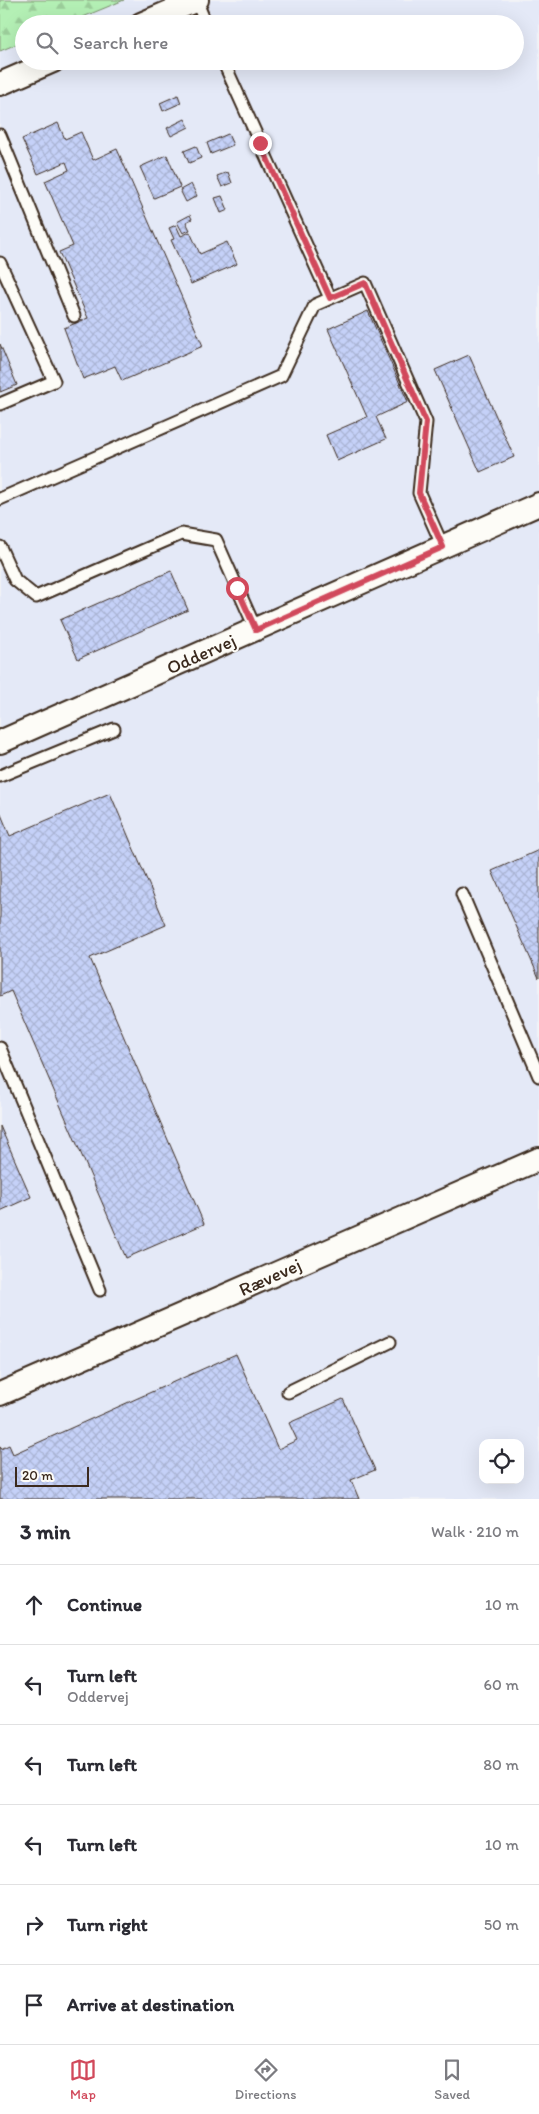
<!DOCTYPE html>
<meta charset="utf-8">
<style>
:root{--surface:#fff;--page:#f2f2f3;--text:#2b2b33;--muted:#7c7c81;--line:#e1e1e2;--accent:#d1495b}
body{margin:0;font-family:Itim,sans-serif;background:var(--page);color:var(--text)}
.controls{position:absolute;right:15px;bottom:15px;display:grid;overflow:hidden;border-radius:10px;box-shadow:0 5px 20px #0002}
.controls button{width:45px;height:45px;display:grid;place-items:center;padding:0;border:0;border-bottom:1px solid var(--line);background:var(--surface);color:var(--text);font:25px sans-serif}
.scale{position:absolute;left:15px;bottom:12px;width:74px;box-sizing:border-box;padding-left:5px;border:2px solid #3b2a1e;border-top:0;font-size:14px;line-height:18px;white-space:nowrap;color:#3b2a1e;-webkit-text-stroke:4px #fdfcf7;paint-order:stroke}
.stop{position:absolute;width:15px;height:15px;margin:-11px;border:4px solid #d1495b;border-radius:50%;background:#fff}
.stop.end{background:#d1495b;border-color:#fff;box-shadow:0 1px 5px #0008}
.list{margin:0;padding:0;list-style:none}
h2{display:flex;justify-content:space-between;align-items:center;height:65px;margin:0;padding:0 20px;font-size:21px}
h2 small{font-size:16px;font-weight:400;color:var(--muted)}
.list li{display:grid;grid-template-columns:32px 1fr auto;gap:15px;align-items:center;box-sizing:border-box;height:80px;padding:0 20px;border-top:1px solid var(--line)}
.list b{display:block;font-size:19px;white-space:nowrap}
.list p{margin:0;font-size:16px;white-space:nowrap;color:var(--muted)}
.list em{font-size:16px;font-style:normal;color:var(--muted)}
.icon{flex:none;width:28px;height:28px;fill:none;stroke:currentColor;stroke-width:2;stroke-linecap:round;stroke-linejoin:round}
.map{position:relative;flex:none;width:539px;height:1499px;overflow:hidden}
.search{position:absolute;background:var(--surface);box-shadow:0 5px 20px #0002;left:15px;right:15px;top:15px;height:55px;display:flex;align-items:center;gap:12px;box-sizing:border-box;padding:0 18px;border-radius:28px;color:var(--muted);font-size:19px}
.sheet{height:545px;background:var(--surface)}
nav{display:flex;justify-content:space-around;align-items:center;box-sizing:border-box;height:70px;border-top:1px solid var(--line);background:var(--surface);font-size:14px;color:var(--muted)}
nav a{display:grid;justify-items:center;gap:2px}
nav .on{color:var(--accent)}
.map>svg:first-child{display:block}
.built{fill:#e4e9f7;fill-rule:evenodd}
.forest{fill:url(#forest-firs);stroke:#788d6a}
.building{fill:url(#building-cross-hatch);stroke:#3b2a1e}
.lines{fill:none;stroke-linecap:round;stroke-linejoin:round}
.lane-casing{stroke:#3b2a1e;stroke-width:15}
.street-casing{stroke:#3b2a1e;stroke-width:26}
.lane{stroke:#fdfcf7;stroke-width:11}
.street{stroke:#fdfcf7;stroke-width:22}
.route{stroke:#d1495b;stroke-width:6}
.labels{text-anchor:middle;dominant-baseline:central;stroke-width:4;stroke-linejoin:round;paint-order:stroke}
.street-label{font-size:19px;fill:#3b2a1e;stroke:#fdfcf7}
</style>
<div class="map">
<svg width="539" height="1499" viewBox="0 0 539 1499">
<defs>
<pattern id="forest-firs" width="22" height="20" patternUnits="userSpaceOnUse" patternTransform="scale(1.25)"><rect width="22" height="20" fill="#b4f0b5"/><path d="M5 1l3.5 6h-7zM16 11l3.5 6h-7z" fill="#9cce9b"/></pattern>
<pattern id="building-cross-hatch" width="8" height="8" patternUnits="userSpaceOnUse" patternTransform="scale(1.25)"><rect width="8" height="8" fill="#c5d1f8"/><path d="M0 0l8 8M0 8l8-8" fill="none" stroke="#aab4d4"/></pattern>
</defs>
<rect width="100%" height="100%" fill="#f2f3f7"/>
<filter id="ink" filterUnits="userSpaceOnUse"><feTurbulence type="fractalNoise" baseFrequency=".02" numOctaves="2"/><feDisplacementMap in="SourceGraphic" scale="10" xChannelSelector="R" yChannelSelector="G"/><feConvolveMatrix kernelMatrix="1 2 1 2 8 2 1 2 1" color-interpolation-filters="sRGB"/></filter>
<g filter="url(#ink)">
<path class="built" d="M124,0H539V1499H0V51L24,41V61H515V24H66ZM483,1443H520V1480H483Z"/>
<path class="forest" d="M0,0H124L66,24H24V41L0,51Z"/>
<path class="building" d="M178,95L181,103L163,111L160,103Z
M185,119L189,127L171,136L167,128Z
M58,123L65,139L81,132L93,160L117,149L203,346L122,381L115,366L83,379L64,328L88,318L59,252L73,246L45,181L69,170L66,162L38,174L22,139Z
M228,134L233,145L211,154L207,143Z
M196,146L201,158L189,163L184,151Z
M167,155L180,187L154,198L140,167Z
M228,172L232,183L222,187L217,176Z
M191,184L197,196L186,202L180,190Z
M222,196L228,210L221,213L215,198Z
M190,215L192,219L186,222L190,230L183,233L177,222Z
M176,225L181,236L190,232L200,254L227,242L237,264L191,284L171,240L174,239L169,228Z
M368,311L408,402L376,417L386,439L337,461L326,435L367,417L328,329Z
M0,344L17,385L0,392Z
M469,355L514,457L480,472L435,370Z
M171,571L188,610L78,659L60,620Z
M110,793L166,925L90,958L204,1224L126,1258L11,991L0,996V812L10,836Z
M539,850V978L492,871Z
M0,1126L31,1197L0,1211Z
M236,1354L278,1449L297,1440L289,1423L343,1399L375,1470L351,1480L359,1499H0V1446L1,1449L9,1445L13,1454Z"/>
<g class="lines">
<defs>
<path id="lane" d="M196,0L206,24
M223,61L330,298
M0,135L74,316
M0,263L54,381L0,404
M0,499L281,376L315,305L365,283L426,422L419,493L443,547
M0,547L15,580L36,597L181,534L216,540L256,630
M0,776L114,729
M462,894L539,1076
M0,1048L100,1290
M288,1392L390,1342"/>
<path id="street" d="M141,24L197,0
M0,84L53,61
M0,742L539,504
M0,1394L539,1159"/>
</defs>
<use href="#lane" class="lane-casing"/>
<use href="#street" class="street-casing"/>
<use href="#lane" class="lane"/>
<use href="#street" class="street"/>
</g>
</g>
<g class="lines" filter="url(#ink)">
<path class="route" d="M237,588L256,630L443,547L419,493L426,422L365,283L330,298L260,143"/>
</g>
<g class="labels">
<g class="street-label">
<text transform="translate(201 654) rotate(-24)">Oddervej</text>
<text transform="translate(270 1277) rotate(-24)">Rævevej</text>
</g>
</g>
</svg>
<div class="controls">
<button><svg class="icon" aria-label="locate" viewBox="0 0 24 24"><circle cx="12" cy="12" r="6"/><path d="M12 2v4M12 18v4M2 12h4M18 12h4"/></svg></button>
</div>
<div class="scale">20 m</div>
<div class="stop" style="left:237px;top:588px"></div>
<div class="stop end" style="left:260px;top:143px"></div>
<div class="search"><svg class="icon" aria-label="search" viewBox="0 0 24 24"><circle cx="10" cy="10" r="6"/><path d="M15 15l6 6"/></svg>Search here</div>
</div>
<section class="sheet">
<h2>3 min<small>Walk · 210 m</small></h2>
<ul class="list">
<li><svg class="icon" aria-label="ahead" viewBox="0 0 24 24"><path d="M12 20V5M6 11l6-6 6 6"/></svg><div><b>Continue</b></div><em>10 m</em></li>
<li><svg class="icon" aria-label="left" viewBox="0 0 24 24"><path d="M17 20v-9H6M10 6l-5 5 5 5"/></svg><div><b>Turn left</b><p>Oddervej</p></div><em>60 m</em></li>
<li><svg class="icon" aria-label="left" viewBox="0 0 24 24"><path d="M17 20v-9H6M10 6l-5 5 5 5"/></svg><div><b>Turn left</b></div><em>80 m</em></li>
<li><svg class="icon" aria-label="left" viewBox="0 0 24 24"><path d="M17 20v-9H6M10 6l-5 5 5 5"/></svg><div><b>Turn left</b></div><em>10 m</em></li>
<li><svg class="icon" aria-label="right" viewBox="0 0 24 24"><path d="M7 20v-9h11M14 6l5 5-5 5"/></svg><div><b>Turn right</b></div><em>50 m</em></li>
<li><svg class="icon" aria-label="arrive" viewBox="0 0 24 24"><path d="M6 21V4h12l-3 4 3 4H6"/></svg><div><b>Arrive at destination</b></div></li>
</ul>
</section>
<nav>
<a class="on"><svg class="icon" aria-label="map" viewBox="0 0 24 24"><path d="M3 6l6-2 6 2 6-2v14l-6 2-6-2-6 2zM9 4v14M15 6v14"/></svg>Map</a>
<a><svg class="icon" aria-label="directions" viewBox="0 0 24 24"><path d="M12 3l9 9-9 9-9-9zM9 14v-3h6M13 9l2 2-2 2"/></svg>Directions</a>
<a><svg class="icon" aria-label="saved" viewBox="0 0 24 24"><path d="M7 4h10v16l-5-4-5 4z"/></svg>Saved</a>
</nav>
